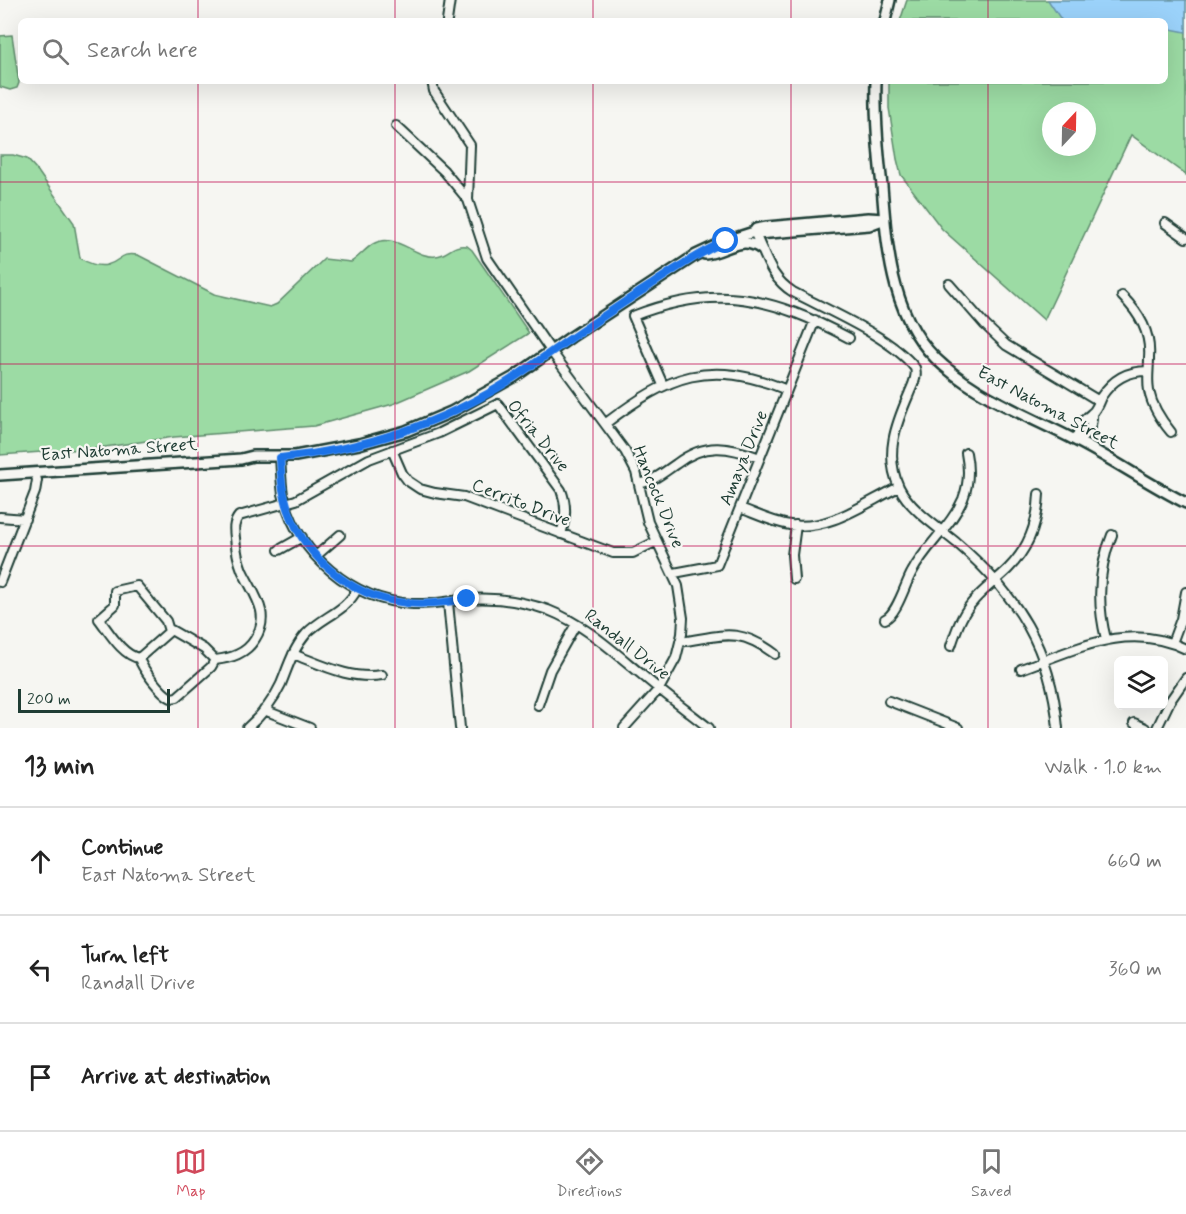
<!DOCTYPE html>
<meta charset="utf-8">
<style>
:root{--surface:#fff;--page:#f6f6f6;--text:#222;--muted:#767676;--line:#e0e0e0;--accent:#d1495b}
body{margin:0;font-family:Mynerve,sans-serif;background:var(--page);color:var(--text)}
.controls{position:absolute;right:18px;bottom:18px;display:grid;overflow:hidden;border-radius:9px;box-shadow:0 6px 24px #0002}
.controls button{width:54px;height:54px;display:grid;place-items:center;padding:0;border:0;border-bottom:2px solid var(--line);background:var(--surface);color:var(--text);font:30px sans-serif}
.compass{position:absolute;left:1042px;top:102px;width:54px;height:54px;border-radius:50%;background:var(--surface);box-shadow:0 6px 24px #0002;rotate:22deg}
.scale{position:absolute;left:18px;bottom:15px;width:152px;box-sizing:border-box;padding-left:6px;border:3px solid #1f3d34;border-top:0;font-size:16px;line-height:21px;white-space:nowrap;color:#1f3d34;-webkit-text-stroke:4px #f6f6f2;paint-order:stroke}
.stop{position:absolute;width:18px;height:18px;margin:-14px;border:4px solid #1a73e8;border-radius:50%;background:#fff}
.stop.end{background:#1a73e8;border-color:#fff;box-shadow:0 2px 6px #0008}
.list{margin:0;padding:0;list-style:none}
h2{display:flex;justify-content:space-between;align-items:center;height:78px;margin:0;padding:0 24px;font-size:26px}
h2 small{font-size:20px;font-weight:400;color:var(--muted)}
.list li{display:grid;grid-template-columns:39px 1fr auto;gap:18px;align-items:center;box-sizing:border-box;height:108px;padding:0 24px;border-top:2px solid var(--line)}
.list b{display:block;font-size:22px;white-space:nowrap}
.list p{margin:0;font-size:20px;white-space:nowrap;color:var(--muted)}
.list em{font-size:20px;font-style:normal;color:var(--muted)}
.icon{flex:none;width:33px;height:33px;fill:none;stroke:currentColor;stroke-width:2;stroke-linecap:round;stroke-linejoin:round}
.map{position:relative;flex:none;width:1186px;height:728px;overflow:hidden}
.search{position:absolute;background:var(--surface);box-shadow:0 6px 24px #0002;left:18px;right:18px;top:18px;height:66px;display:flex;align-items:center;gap:15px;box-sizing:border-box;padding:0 21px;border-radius:9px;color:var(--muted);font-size:22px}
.sheet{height:402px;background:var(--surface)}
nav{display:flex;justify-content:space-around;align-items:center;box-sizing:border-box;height:84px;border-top:2px solid var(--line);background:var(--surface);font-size:16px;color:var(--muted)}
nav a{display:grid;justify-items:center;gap:3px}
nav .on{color:var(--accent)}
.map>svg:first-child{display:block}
.green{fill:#9cdba4;stroke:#5e8c6c;stroke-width:1.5;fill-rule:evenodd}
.water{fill:#9bd2fa;stroke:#6996ab;stroke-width:1.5}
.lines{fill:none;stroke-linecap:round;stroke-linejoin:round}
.minor-casing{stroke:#1f3d34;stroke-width:12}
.major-casing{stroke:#1f3d34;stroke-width:14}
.minor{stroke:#f6f6f2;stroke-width:8}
.major{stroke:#f6f6f2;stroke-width:9}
.route{stroke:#1a73e8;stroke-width:8}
.grid{fill:none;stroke:#c2185b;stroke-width:1.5;stroke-opacity:0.55}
.labels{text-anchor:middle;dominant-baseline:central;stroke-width:4.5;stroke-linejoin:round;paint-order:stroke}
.street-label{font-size:18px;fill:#1f3d34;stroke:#f6f6f2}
</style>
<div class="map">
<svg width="1186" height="728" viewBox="0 0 1186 728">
<rect width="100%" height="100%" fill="#f6f6f2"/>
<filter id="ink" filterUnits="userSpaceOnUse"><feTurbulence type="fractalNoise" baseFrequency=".0167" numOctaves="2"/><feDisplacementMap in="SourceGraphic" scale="12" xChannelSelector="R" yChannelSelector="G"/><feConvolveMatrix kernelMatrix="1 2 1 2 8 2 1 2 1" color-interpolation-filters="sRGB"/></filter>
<g filter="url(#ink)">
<path class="green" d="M907,0H1186V175L1131,135L1044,320L942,229L901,175L897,159L889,108V81H1165V21H900ZM1051,111H1087V147H1051Z
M12,35L19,83L17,88L10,90L0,87V36Z
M0,155H13L27,159L37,170L74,223L80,258C87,263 98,267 107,265C122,261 119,252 138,255L214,294L270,307L277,304L324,259L351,262C359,257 365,249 373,244C395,231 416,259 436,256C449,255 451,244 467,246L472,250L529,333L469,371L393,404L314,426L174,437L98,448L0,455Z"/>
<path class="water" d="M1048,0H1186V32L1165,28V21H1062Z"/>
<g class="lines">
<defs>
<path id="minor" d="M447,21L450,0
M432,81L434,91L470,145L468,200L487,258L551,351L625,451L636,472L648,522L678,586L683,618L682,634L676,658L659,689L624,728
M396,126L444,171L468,200
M1165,223L1186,238
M754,232C766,255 769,277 793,292C829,311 891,337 915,368C918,377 912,386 909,394C896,424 884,454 899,487C911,511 938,527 958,544C1017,595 1051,649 1058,728
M949,284L985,325L1006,345L1099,401
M1122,296C1140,314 1151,333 1149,358C1149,369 1147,380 1149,391C1152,406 1161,420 1171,432
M663,385L633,316C717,283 772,297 849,338
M606,423C670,375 708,358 787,390
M1077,441C1078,425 1081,422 1092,413C1096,410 1099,402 1101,397C1113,379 1127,371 1148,371
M1077,441C1088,433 1093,427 1092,413
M392,450L402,473L408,481L420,489L435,493L464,497L613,553H633L657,541
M280,458C281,469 281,482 283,494C297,554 352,601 413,604C431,605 449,601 468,599C495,597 522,601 548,610C584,624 612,650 641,674C663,693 686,710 709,728
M639,484C654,481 664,472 676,464C705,442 728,446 760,458
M740,508C756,514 772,522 790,525C829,531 865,503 899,487
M0,517L25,519
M279,550L302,537
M316,556L340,535
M674,573L717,565L815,320
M794,579L792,555L796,525
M0,582L35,492L37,480L35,473
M448,602L460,728
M885,619C897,614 905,584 912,572C926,545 951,527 963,499C969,484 969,468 966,453
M169,631L166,621L137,586L115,591V605L99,619C109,632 123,656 139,658L171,630L204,649L215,660C231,658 246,654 255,639C272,613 253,594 242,570C238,560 236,549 235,538C234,530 233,523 239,516L296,500L369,459L439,433L498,404L561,490C567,505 566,518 561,534
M1106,639C1097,604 1098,569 1112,535
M680,642C723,636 737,626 775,654
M1172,643L1181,619L1186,592
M951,646C956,631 961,616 971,604C981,591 996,581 1008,569C1028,549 1038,522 1039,494
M293,654C322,665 350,680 382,675
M139,658C142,669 161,693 171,698L177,697L211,667L215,660
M1021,669C1077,649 1128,621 1186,649
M889,701L958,728
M538,705L550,670L576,624
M264,710L310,728
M1134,723L1145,728
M247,728C261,716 273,701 281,684C288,667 293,649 306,634C323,616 346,612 357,589
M1157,728L1170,701L1186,678"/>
<path id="major" d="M885,21L890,0
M876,81C875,116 878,151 882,186C887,249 891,322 944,366C982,399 1031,417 1075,440C1113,459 1148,484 1186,503
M757,234L869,225L882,220
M705,254C726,252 741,234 761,249
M0,475L241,459L253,456H295L359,444L406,431L451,412L514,377L571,337L696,255L726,241L754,232L756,229L767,227L868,218L885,219"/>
</defs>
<use href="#minor" class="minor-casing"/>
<use href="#major" class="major-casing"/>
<use href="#minor" class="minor"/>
<use href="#major" class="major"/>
</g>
</g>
<g class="lines" filter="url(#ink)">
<path class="route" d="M467,599C447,602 427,605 407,603C349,598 297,552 284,494C281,483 281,470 280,458C362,450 445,423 515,377C560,346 605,314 651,285C675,269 699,253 726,241"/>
</g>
<path class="grid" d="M198,0V21M395,0V21M593,0V21M791,0V21M988,0V21M198,81V728M395,81V728M593,81V728M791,81V728M988,81V728M0,182H1186M0,364H1186M0,546H1186"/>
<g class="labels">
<g class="street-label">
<text transform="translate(1048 408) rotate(28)">East Natoma Street</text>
<text transform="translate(538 436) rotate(51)">Ofria Drive</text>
<text transform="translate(119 450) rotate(-4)">East Natoma Street</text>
<text transform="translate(744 458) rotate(-68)">Amaya Drive</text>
<text transform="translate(658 497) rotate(68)">Hancock Drive</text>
<text transform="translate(521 503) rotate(21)">Cerrito Drive</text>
<text transform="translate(627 645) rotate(38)">Randall Drive</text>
</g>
</g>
</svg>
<div class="controls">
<button><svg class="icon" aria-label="layers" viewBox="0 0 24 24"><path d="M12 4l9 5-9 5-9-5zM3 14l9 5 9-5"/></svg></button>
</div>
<svg class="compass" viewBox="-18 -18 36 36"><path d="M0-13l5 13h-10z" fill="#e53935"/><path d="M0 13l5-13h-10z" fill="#767676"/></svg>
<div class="scale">200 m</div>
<div class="stop" style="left:726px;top:241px"></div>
<div class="stop end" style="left:467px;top:599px"></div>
<div class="search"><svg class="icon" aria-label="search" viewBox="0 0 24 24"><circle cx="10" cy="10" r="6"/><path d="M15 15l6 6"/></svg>Search here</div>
</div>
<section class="sheet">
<h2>13 min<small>Walk · 1.0 km</small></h2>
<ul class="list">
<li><svg class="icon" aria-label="ahead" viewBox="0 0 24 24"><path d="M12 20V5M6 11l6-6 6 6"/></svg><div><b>Continue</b><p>East Natoma Street</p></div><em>660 m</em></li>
<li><svg class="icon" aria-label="left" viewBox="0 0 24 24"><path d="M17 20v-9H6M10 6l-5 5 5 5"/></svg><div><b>Turn left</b><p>Randall Drive</p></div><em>360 m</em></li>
<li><svg class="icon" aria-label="arrive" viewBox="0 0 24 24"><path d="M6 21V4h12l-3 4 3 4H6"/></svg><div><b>Arrive at destination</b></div></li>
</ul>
</section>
<nav>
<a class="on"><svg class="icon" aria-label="map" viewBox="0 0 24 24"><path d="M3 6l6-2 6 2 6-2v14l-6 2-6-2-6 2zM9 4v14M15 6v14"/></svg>Map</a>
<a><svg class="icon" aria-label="directions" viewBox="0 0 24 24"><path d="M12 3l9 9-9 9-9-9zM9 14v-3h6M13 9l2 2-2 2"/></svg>Directions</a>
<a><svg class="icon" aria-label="saved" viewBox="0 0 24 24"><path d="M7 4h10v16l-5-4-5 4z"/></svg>Saved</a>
</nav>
